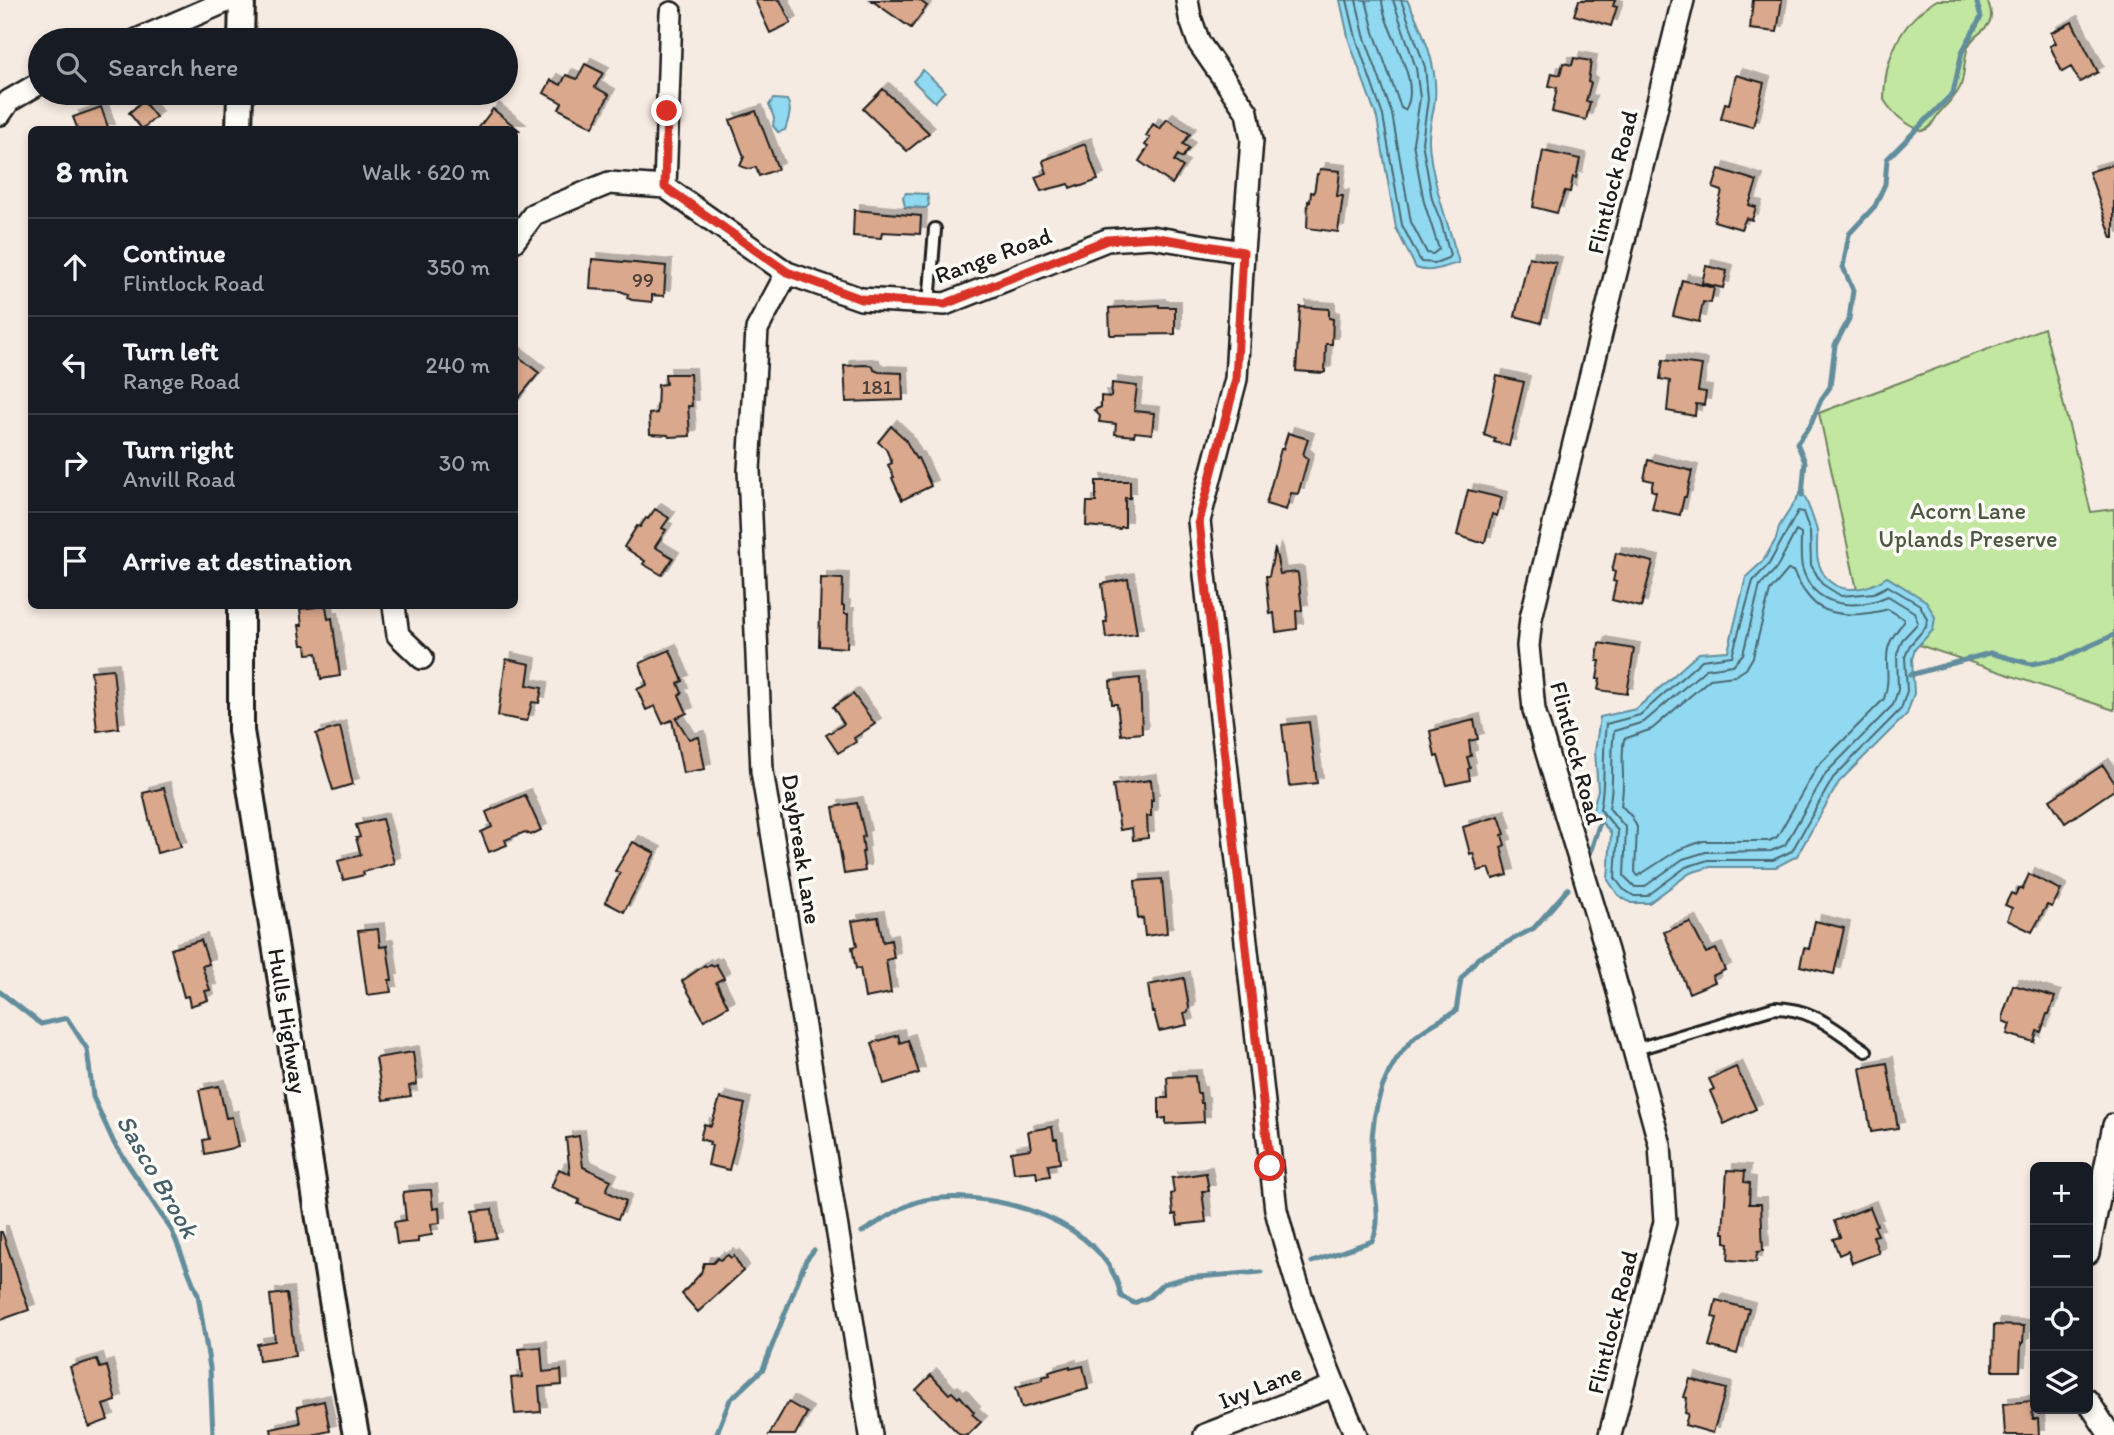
<!DOCTYPE html>
<meta charset="utf-8">
<style>
:root{--surface:#171b24;--page:#20242c;--text:#f1f3f6;--muted:#9ea1a6;--line:#363941}
body{margin:0;font-family:Itim,sans-serif;background:var(--page);color:var(--text)}
.controls{position:absolute;right:21px;bottom:21px;display:grid;overflow:hidden;border-radius:10px;box-shadow:0 4px 10px #0003}
.controls button{width:63px;height:63px;display:grid;place-items:center;padding:0;border:0;border-bottom:2px solid var(--line);background:var(--surface);color:var(--text);font:35px sans-serif}
.stop{position:absolute;width:21px;height:21px;margin:-16px;border:5px solid #d93025;border-radius:50%;background:#fff}
.stop.end{background:#d93025;border-color:#fff;box-shadow:0 2px 7px #0008}
.list{margin:0;padding:0;list-style:none}
h2{display:flex;justify-content:space-between;align-items:center;height:91px;margin:0;padding:0 28px;font-size:30px}
h2 small{font-size:23px;font-weight:400;color:var(--muted)}
.list li{display:grid;grid-template-columns:46px 1fr auto;gap:21px;align-items:center;box-sizing:border-box;height:98px;padding:0 28px;border-top:2px solid var(--line)}
.list b{display:block;font-size:26px;white-space:nowrap}
.list p{margin:0;font-size:23px;white-space:nowrap;color:var(--muted)}
.list em{font-size:23px;font-style:normal;color:var(--muted)}
.icon{flex:none;width:38px;height:38px;fill:none;stroke:currentColor;stroke-width:2;stroke-linecap:round;stroke-linejoin:round}
.map{position:relative;flex:none;width:2114px;height:1435px;overflow:hidden}
.search{position:absolute;background:var(--surface);box-shadow:0 4px 10px #0003;left:28px;top:28px;width:490px;height:77px;display:flex;align-items:center;gap:18px;box-sizing:border-box;padding:0 24px;border-radius:38px;color:var(--muted);font-size:26px}
.panel{position:absolute;background:var(--surface);box-shadow:0 4px 10px #0003;left:28px;top:126px;width:490px;height:483px;border-radius:10px}
.map>svg:first-child{display:block}
.green{fill:#c2e7a1;stroke:#6f825e;stroke-width:2}
.water{fill:#90d9f1;stroke:#628d9c;stroke-width:2}
.lines{fill:none;stroke-linecap:round;stroke-linejoin:round}
.shore{stroke:#4a6871;stroke-width:2}
.stream{stroke:#628d9c;stroke-width:5}
.building{fill:#daa88c;stroke:#1c1c1c;stroke-width:2;filter:url(#shadow)}
.service-casing{stroke:#1c1c1c;stroke-width:16}
.minor-casing{stroke:#1c1c1c;stroke-width:26}
.tertiary-casing{stroke:#1c1c1c;stroke-width:30}
.service{stroke:#fdfcf7;stroke-width:10}
.minor{stroke:#fdfcf7;stroke-width:21}
.tertiary{stroke:#fdfcf7;stroke-width:24}
.route{stroke:#d93025;stroke-width:9}
.labels{text-anchor:middle;dominant-baseline:central;stroke-width:7;stroke-linejoin:round;paint-order:stroke}
.number-label{font-size:21px;fill:#4c3f38}
.street-label{font-size:24px;fill:#1c1c1c;stroke:#fdfcf7}
.park-label{font-size:24px;fill:#4e5944;stroke:#fdfcf7}
.water-label{font-size:26px;font-style:italic;fill:#455e67;stroke:#fdfcf7}
</style>
<div class="map">
<svg width="2114" height="1435" viewBox="0 0 2114 1435">
<defs>
<filter id="shadow"><feDropShadow dx="6" dy="-6" stdDeviation="0" flood-color="#0004"/></filter>
</defs>
<rect width="100%" height="100%" fill="#f6ebe2"/>
<filter id="ink" filterUnits="userSpaceOnUse"><feTurbulence type="fractalNoise" baseFrequency=".0143" numOctaves="2"/><feDisplacementMap in="SourceGraphic" scale="14" xChannelSelector="R" yChannelSelector="G"/><feConvolveMatrix kernelMatrix="1 2 1 2 8 2 1 2 1" color-interpolation-filters="sRGB"/></filter>
<g filter="url(#ink)">
<path class="green" d="M1937,0H1987C2001,30 1975,29 1968,47C1964,58 1965,73 1961,85C1957,98 1944,105 1937,116C1932,123 1932,128 1922,131C1907,125 1893,114 1884,100C1884,60 1900,21 1937,0Z
M2044,328L2091,512L2114,509V710L1865,627L1819,413Z"/>
<path class="water" d="M1340,0H1407C1422,28 1438,66 1435,99C1434,113 1428,128 1429,142C1431,182 1449,224 1459,263C1444,266 1431,274 1416,268L1396,228L1377,118L1349,41Z
M923,70L945,91L935,102L913,81Z
M773,99L787,100C793,109 788,120 785,130L778,132L773,126L774,118L769,105Z
M906,193L927,194L929,205L926,208L905,207L903,197Z
M1802,490C1807,503 1814,518 1817,531C1818,542 1815,554 1819,564C1830,597 1863,593 1887,577L1926,601L1935,617L1933,630L1915,649L1912,659L1914,693L1907,714L1839,782L1797,856L1776,867H1710L1690,873L1649,903H1631L1618,895L1608,880L1611,833L1592,811L1598,790L1595,752L1600,717L1636,709L1699,653L1728,651L1746,577L1763,561L1776,539L1779,527Z"/>
<g class="lines">
<path class="shore" d="M1347,0L1356,38L1383,116L1402,225L1421,262L1435,263L1448,258L1450,255L1441,222L1432,199L1422,142L1428,99L1425,67L1401,0
M1356,0L1364,35L1392,114L1411,222L1427,253L1433,254L1439,249L1424,202L1413,143L1420,98L1416,68L1393,0
M1366,0L1374,32L1401,108L1405,110C1424,81 1383,30 1382,0
M1798,511L1803,512L1810,532L1811,565L1822,584L1841,596L1874,593L1888,586L1920,605L1927,619L1926,627L1910,645L1905,657L1907,691L1901,709L1833,778L1792,851L1773,860H1708L1686,867L1647,896H1634L1623,889L1615,878L1618,831L1600,809C1606,781 1602,753 1606,724L1640,715L1702,660L1732,656L1753,581L1769,564Z
M1796,531L1801,534C1801,544 1800,557 1802,567C1813,608 1855,611 1888,596L1914,612L1918,623L1902,640L1897,654L1898,690L1893,705L1826,773L1785,845L1771,851L1706,852L1683,859L1644,887H1635L1624,876L1626,828L1609,808C1615,782 1610,757 1614,731L1644,722L1706,669L1733,665L1743,654L1760,585L1776,569Z
M1788,570L1793,571C1809,605 1823,617 1861,614C1870,613 1879,612 1888,609L1904,619V622C1874,655 1895,665 1884,699L1817,767L1777,837L1769,841H1703L1678,850L1638,876L1635,872L1637,827L1632,817L1621,805C1626,783 1620,761 1624,739L1652,729L1710,679L1735,676L1746,669L1753,657L1770,591Z"/>
<path class="stream" d="M1802,495L1805,462L1797,443L1811,424L1821,400L1830,387L1835,345L1849,319L1853,290L1843,267L1849,234L1875,206L1885,184L1887,159L1953,93L1962,52L1981,17L1976,0
M1910,675L1990,653L2031,664L2063,658L2114,635
M1589,856L1602,816
M0,992L41,1024L67,1018L87,1049L93,1097L114,1143L172,1231L198,1295L210,1368L213,1435
M862,1232C883,1220 906,1202 930,1199C997,1190 1107,1222 1121,1296L1134,1303L1149,1297L1163,1284L1185,1278L1261,1272
M1312,1262L1372,1241C1382,1222 1375,1199 1373,1178C1368,1126 1376,1075 1415,1037C1426,1027 1443,1019 1456,1011L1461,979L1478,958L1534,928L1568,889
M716,1435L730,1400L763,1369L806,1260L814,1250"/>
</g>
<path class="building" d="M755,0H780L791,23L770,33Z
M871,0H919L927,6L911,28Z
M1579,0H1615L1613,6L1617,7L1611,26L1574,15Z
M1753,0H1782L1777,32L1750,29Z
M2072,22L2098,72L2080,82L2071,67L2062,72L2050,46L2056,43L2051,33Z
M1574,58L1591,61L1588,82L1591,83L1586,101L1590,102L1586,120L1552,112L1557,88L1549,86L1552,73L1560,75L1563,63L1572,65Z
M585,64L603,73L595,87L609,95L593,127L559,109L562,103L544,93L551,80L561,85L566,75L577,79Z
M1736,75L1764,83L1753,127L1721,119L1725,103L1729,104Z
M883,89L929,133L907,151L863,109Z
M143,101L156,117L142,129L129,113Z
M101,107L109,130H78L73,117Z
M493,109L519,130H477Z
M756,111L778,169L759,176L756,167L749,169L740,166L744,157L730,120Z
M1167,119L1190,134L1183,144L1189,148L1182,158L1178,155L1174,161L1183,167L1172,184L1139,161L1148,147L1145,145L1150,138L1146,136L1153,124L1160,129Z
M1085,144L1098,180L1079,187L1078,185L1070,188L1069,184L1041,191L1035,177L1047,173L1043,162L1044,160Z
M1543,151L1580,159L1576,178L1573,177L1570,192L1565,191L1557,213L1533,207Z
M2114,164V238H2112L2089,172Z
M1320,169L1340,171L1337,196H1343L1338,232L1307,228L1308,201L1310,202L1311,192L1314,193L1317,174H1319Z
M1719,169L1757,181L1749,205L1756,207L1752,220L1746,218L1741,229L1714,221L1722,191L1713,188Z
M854,210L921,216L920,234L882,232L881,238L853,236Z
M1529,257L1556,263L1541,323L1515,316Z
M592,259L666,266L664,296L652,295V302L632,300L627,298L628,294L620,291L590,289Z
M1706,266L1727,271L1723,288L1702,283Z
M1682,280L1714,288L1711,303L1703,302L1699,322L1673,316Z
M1159,305V307H1175V334L1110,335L1109,308Z
M1300,307L1329,309V318L1333,319L1332,344H1326L1325,372L1323,373L1296,371Z
M514,353L539,373L514,404Z
M1663,360L1702,365L1698,391L1706,392L1704,405L1696,404L1695,416L1667,411L1670,381L1660,379Z
M865,365L873,366L874,370L879,372L902,373L903,400L846,402L844,366Z
M665,374H690L692,406H688L690,436L669,437L668,435L650,434L649,414L657,413L658,385L666,384Z
M1497,376L1524,382L1509,446L1494,442L1495,439L1484,435Z
M1112,383L1137,386L1134,411L1154,413L1152,434L1135,432L1134,436L1115,434L1116,424L1099,422L1100,416L1094,410L1101,407V396L1111,397Z
M891,426L905,439L916,459L918,458L931,486L902,500L892,478L894,477L888,465L892,463L886,449L878,442Z
M1288,433L1308,439L1303,455L1308,459L1298,494L1291,493L1286,510L1266,504L1281,449H1283Z
M1648,460L1692,471L1686,497H1684L1680,515L1652,509L1656,492L1651,490L1653,481L1644,479Z
M1096,481H1130V498H1125V527H1121L1120,529L1086,526L1087,502H1096Z
M1468,490L1502,498L1497,516L1492,514L1485,542H1478L1457,535Z
M655,509L669,518L662,528L666,530L655,547L673,558L662,575L643,564L645,561L624,547L637,526L640,527L646,518L648,519Z
M1275,548L1280,574L1297,572L1298,574L1302,610L1296,611L1297,629L1276,632L1274,613L1270,614L1266,576H1269Z
M1616,553L1653,562L1641,607L1612,600L1616,582L1613,581L1615,572L1612,571Z
M821,578L843,579L842,606H844V614H848L847,648L819,646Z
M1128,579L1137,634L1106,638L1104,622H1107L1102,584Z
M326,606L328,619L332,618L340,676L321,679L317,653L307,654L306,645H302L299,625H302L300,609Z
M1599,643L1634,649L1627,694L1598,690L1600,679H1597L1600,661H1597Z
M670,650L683,681L678,683L682,693L679,695L687,713L676,718L689,739L699,737L705,769L683,773L672,720L663,724L655,706L646,710L637,689L647,685L640,663Z
M506,659L530,664L527,685L542,688L539,703L532,702L527,721L498,716Z
M113,669L119,728L97,731L91,671Z
M1140,678L1142,733L1121,735L1117,704H1112L1110,681Z
M853,694L875,724L854,738L856,742L838,753L826,735L844,724L833,707Z
M1474,720L1478,739L1469,741L1471,756L1467,757L1470,768L1468,769L1470,780L1447,785L1438,756L1435,757L1430,731Z
M1309,722L1317,783L1289,786L1282,725Z
M340,727L353,784L333,790L316,734Z
M2103,765L2114,782V790L2065,823L2050,800Z
M1151,780L1153,800H1151V816H1147L1148,838L1133,840L1132,828L1120,830L1113,785Z
M164,788L181,847L157,853L143,793Z
M525,795L541,830L531,835L525,832L505,840L507,845L489,852L481,832L492,827L486,812Z
M857,803L865,836L862,837L864,852H862L865,871L844,874L833,807Z
M1499,816L1505,834L1502,835L1505,845L1501,847L1508,875L1493,879L1489,868L1478,871L1473,853L1470,854L1463,827Z
M382,819L394,863L363,872L364,875L343,880L338,861L361,855L356,838L360,837L356,825Z
M633,842L655,853L624,912L605,902L620,873L615,871Z
M2029,874L2061,890L2052,907L2047,905L2032,932L2007,920L2012,908L2005,905L2011,893L2015,895L2019,888L2022,890Z
M1162,879L1167,933L1145,936L1143,918L1138,919L1135,881Z
M878,917L883,942L891,940L894,958L886,960L891,993L865,998L860,968L856,969L852,947L857,946L852,921Z
M1815,921L1844,928L1834,974L1800,966L1804,948L1809,949Z
M1690,922L1706,953L1716,949L1725,970L1712,976L1715,982L1689,993L1664,932Z
M378,929L380,947L387,946L392,980H389L391,992L367,995L358,931Z
M201,940L209,964L202,966L210,990L205,991L208,1000L190,1006L188,996L184,997L171,949Z
M711,964L713,966L716,964L724,978L716,982L728,1006L704,1020L682,981L705,965L706,967Z
M1184,978L1189,1007L1188,1012L1184,1013L1187,1025L1159,1031L1154,1012H1152L1148,985Z
M2013,985L2055,997L2049,1014H2047L2041,1032L2037,1031L2034,1042L2007,1034L2010,1024L2003,1021V1015Z
M898,1035L900,1043L908,1040L919,1073L884,1084L872,1043Z
M413,1052L417,1084L409,1086L411,1096L383,1100L376,1058Z
M1887,1063L1898,1128L1871,1132L1860,1068Z
M1736,1067L1756,1109L1724,1124L1710,1091L1714,1089L1709,1079Z
M1195,1076L1197,1093H1200L1201,1103H1203L1204,1122L1166,1124V1118L1159,1119V1098H1168L1167,1077Z
M219,1086L226,1118L232,1117L238,1147L205,1154L203,1140L209,1139L199,1090Z
M720,1098L745,1104L729,1170L708,1165L712,1145H709L710,1142L700,1139L704,1124L711,1126Z
M1052,1127L1054,1139H1057L1060,1163L1048,1165L1050,1176L1037,1178L1036,1171L1014,1173L1011,1152L1031,1149L1028,1131Z
M579,1136L583,1167L611,1180L606,1191L626,1201L618,1219L578,1204L580,1200L551,1187L559,1169L570,1174L566,1138Z
M1727,1170L1745,1171L1744,1182L1750,1183L1749,1204H1761L1763,1251L1757,1252L1756,1262L1728,1260L1729,1243L1725,1242V1233H1723Z
M1206,1173L1209,1191H1202L1206,1222L1178,1225L1176,1214L1173,1215L1171,1194L1174,1193L1172,1178Z
M423,1190H431L433,1209L439,1208L440,1223L431,1224L432,1235L418,1237V1242L397,1244L394,1222L406,1220L403,1192Z
M1870,1207L1877,1225L1874,1226L1878,1235L1873,1236L1879,1253L1852,1263L1848,1251L1839,1255L1833,1239L1840,1237L1834,1221Z
M492,1209L496,1238L477,1241L473,1211Z
M0,1232H2L29,1310L0,1320Z
M728,1255L731,1258L734,1256L743,1271L698,1312L682,1294L701,1273L704,1263H713L718,1258L720,1260Z
M287,1293L295,1356L259,1361L257,1344L275,1341L270,1295Z
M1716,1300L1749,1309L1737,1354L1709,1346L1717,1318L1712,1317Z
M1994,1325L2024,1326L2023,1343H2021L2020,1371H1993Z
M541,1347L543,1372L561,1370L562,1385L539,1387L541,1412L515,1414L511,1378L522,1377L519,1349Z
M97,1359L100,1368L107,1366L116,1401L103,1405L108,1420L89,1427L70,1367Z
M1070,1366V1369L1083,1366L1088,1389L1022,1408L1016,1387L1043,1380L1042,1377L1050,1375L1049,1372Z
M931,1375L949,1394L952,1392L958,1398L960,1396L974,1412L972,1414L981,1422L968,1435H960L916,1390Z
M1690,1379L1726,1389L1713,1433L1685,1425L1688,1414L1685,1413L1687,1398L1684,1397Z
M324,1401L330,1431L311,1435H272L271,1429L300,1423L297,1407Z
M2031,1401L2033,1419H2038L2039,1435H2005L2003,1404Z
M788,1402L807,1413L795,1435H769Z"/>
<g class="lines">
<defs>
<path id="service" d="M929,304L935,229
M1633,1050L1774,1008C1813,1008 1835,1030 1866,1051"/>
<path id="minor" d="M1187,0L1190,17L1199,43L1247,112L1252,140L1243,252L1236,379L1199,521L1276,1210C1295,1286 1323,1363 1356,1435
M137,40L229,0
M0,114L9,101L40,83
M665,187L671,13
M514,241L534,214L609,183L665,187L787,273L861,299L945,304L1107,240L1151,237L1243,252
M787,273L757,329L749,471L762,771L871,1435
M394,606L398,635L422,658
M2088,1253L2114,1125
M2088,1401L2110,1435
M1205,1435L1334,1386
M1610,1435L1665,1222L1660,1145L1607,951L1534,710L1528,646L1531,618L1683,0"/>
<path id="tertiary" d="M241,40L242,0
M239,130L240,93
M241,606V731L341,1357L356,1435"/>
</defs>
<use href="#service" class="service-casing"/>
<use href="#minor" class="minor-casing"/>
<use href="#tertiary" class="tertiary-casing"/>
<use href="#service" class="service"/>
<use href="#minor" class="minor"/>
<use href="#tertiary" class="tertiary"/>
</g>
</g>
<g class="lines" filter="url(#ink)">
<path class="route" d="M667,111L665,187L787,272L861,299L945,304L1107,240L1152,237L1243,252L1236,379L1199,521L1270,1166"/>
</g>
<g class="labels">
<g class="number-label">
<text x="643" y="279">99</text>
<text x="877" y="386">181</text>
</g>
<g class="street-label">
<text transform="translate(1612 182) rotate(-76)">Flintlock Road</text>
<text transform="translate(993 255) rotate(-20)">Range Road</text>
<text transform="translate(1577 753) rotate(75)">Flintlock Road</text>
<text transform="translate(802 849) rotate(81)">Daybreak Lane</text>
<text transform="translate(288 1021) rotate(81)">Hulls Highway</text>
<text transform="translate(1612 1322) rotate(-76)">Flintlock Road</text>
<text transform="translate(1260 1386) rotate(-21)">Ivy Lane</text>
</g>
<g class="park-label">
<text x="1968" y="510">Acorn Lane<tspan x="1968" dy="28">Uplands Preserve</tspan></text>
</g>
<g class="water-label">
<text transform="translate(158 1176) rotate(60)">Sasco Brook</text>
</g>
</g>
</svg>
<div class="controls">
<button>+</button>
<button>−</button>
<button><svg class="icon" aria-label="locate" viewBox="0 0 24 24"><circle cx="12" cy="12" r="6"/><path d="M12 2v4M12 18v4M2 12h4M18 12h4"/></svg></button>
<button><svg class="icon" aria-label="layers" viewBox="0 0 24 24"><path d="M12 4l9 5-9 5-9-5zM3 14l9 5 9-5"/></svg></button>
</div>
<div class="stop" style="left:1270px;top:1166px"></div>
<div class="stop end" style="left:667px;top:111px"></div>
<div class="search"><svg class="icon" aria-label="search" viewBox="0 0 24 24"><circle cx="10" cy="10" r="6"/><path d="M15 15l6 6"/></svg>Search here</div>
<section class="panel">
<h2>8 min<small>Walk · 620 m</small></h2>
<ul class="list">
<li><svg class="icon" aria-label="ahead" viewBox="0 0 24 24"><path d="M12 20V5M6 11l6-6 6 6"/></svg><div><b>Continue</b><p>Flintlock Road</p></div><em>350 m</em></li>
<li><svg class="icon" aria-label="left" viewBox="0 0 24 24"><path d="M17 20v-9H6M10 6l-5 5 5 5"/></svg><div><b>Turn left</b><p>Range Road</p></div><em>240 m</em></li>
<li><svg class="icon" aria-label="right" viewBox="0 0 24 24"><path d="M7 20v-9h11M14 6l5 5-5 5"/></svg><div><b>Turn right</b><p>Anvill Road</p></div><em>30 m</em></li>
<li><svg class="icon" aria-label="arrive" viewBox="0 0 24 24"><path d="M6 21V4h12l-3 4 3 4H6"/></svg><div><b>Arrive at destination</b></div></li>
</ul>
</section>
</div>
